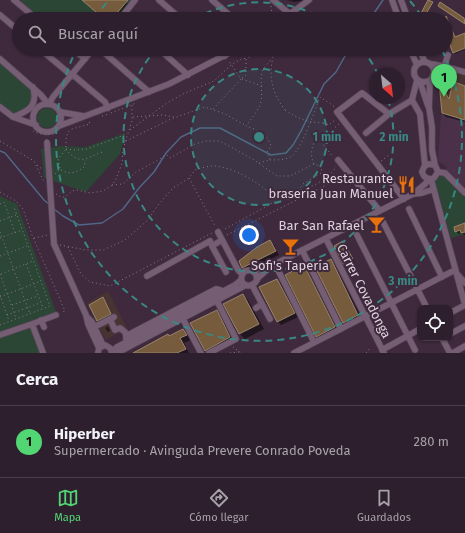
<!DOCTYPE html>
<html lang="es">
<meta charset="utf-8">
<style>
:root{--surface:#2e1f2e;--page:#3a2c3a;--text:#f1f3f6;--muted:#a7a2aa;--line:#493d4a;--accent:#52d673}
body{margin:0;font-family:"Fira Sans",sans-serif;background:var(--page);color:var(--text)}
.controls{position:absolute;right:12px;bottom:12px;display:grid;overflow:hidden;border-radius:8px;box-shadow:0 1px 3px #0004}
.controls button{width:36px;height:36px;display:grid;place-items:center;padding:0;border:0;border-bottom:1px solid var(--line);background:var(--surface);color:var(--text);font:20px sans-serif}
.compass{position:absolute;left:369px;top:68px;width:36px;height:36px;border-radius:50%;background:var(--surface);box-shadow:0 1px 3px #0004;rotate:152deg}
.you{position:absolute;left:249px;top:235px;width:14px;height:14px;margin:-10px;border:3px solid #fff;border-radius:50%;background:#1a73e8;box-shadow:0 0 0 6px #1a73e833}
.badge{display:grid;place-items:center;width:26px;height:26px;border-radius:50%;background:var(--accent);color:#111;font-size:13px;font-weight:700}
.pin{position:absolute;translate:-50% -33px;filter:drop-shadow(0 1px 2px #0008)}
.pin::after{content:'';position:absolute;top:21px;width:14px;height:12px;background:inherit;clip-path:polygon(0 0,100% 0,50% 100%)}
.list{margin:0;padding:0;list-style:none}
h2{display:flex;justify-content:space-between;align-items:center;height:52px;margin:0;padding:0 16px;font-size:17px}
h2 small{font-size:13px;font-weight:400;color:var(--muted)}
.list li{display:grid;grid-template-columns:26px 1fr auto;gap:12px;align-items:center;box-sizing:border-box;height:72px;padding:0 16px;border-top:1px solid var(--line)}
.list b{display:block;font-size:15px;white-space:nowrap}
.list p{margin:0;font-size:13px;white-space:nowrap;color:var(--muted)}
.list em{font-size:13px;font-style:normal;color:var(--muted)}
.icon{flex:none;width:22px;height:22px;fill:none;stroke:currentColor;stroke-width:2;stroke-linecap:round;stroke-linejoin:round}
.map{position:relative;flex:none;width:465px;height:353px;overflow:hidden}
.search{position:absolute;background:var(--surface);box-shadow:0 1px 3px #0004;left:12px;right:12px;top:12px;height:44px;display:flex;align-items:center;gap:10px;box-sizing:border-box;padding:0 14px;border-radius:22px;color:var(--muted);font-size:15px}
.sheet{height:124px;background:var(--surface)}
nav{display:flex;justify-content:space-around;align-items:center;box-sizing:border-box;height:56px;border-top:1px solid var(--line);background:var(--surface);font-size:11px;color:var(--muted)}
nav a{display:grid;justify-items:center;gap:2px}
nav .on{color:var(--accent)}
.map>svg:first-child{display:block}
.commercial{fill:#483333}
.built{fill:#4a3149}
.green{fill:#2c4636}
.shadow{fill:#0007}
.lines{fill:none;stroke-linecap:round;stroke-linejoin:round}
.stream{stroke:#516686;stroke-width:1.5}
.building{fill:#765c3d;stroke:#9a846b}
.minor-casing{stroke:#584758;stroke-width:7}
.path{stroke:#897888;stroke-width:1;stroke-dasharray:1 3;stroke-linecap:butt}
.minor{stroke:#755e74;stroke-width:5.5}
.minor-bridge-casing{stroke:#584758;stroke-width:7;stroke-linecap:butt}
.path-bridge{stroke:#897888;stroke-width:1;stroke-dasharray:1 3;stroke-linecap:butt}
.minor-bridge{stroke:#755e74;stroke-width:5.5}
.ring{fill:none;stroke:#398884;stroke-width:2;stroke-dasharray:7 5}
.labels{text-anchor:middle;dominant-baseline:central;stroke-width:4;stroke-linejoin:round;paint-order:stroke}
.poi-label{font-size:13px;fill:#dfd2de;stroke:#3e293d;text-anchor:end}
.street-label{font-size:13px;fill:#dfd2de;stroke:#3e293d}
.centre{fill:#398884;stroke:#3e293d;stroke-width:2}
.ring-label{font-size:12px;text-anchor:middle;font-weight:bold;fill:#398884;stroke:#3e293d;stroke-width:4;stroke-linejoin:round;paint-order:stroke}
</style>
<div class="map">
<svg width="465" height="353" viewBox="0 0 465 353">
<rect width="100%" height="100%" fill="#3e293d"/>
<path class="commercial" d="M449,70L465,74V120L441,114L438,82Z
M108,291L127,328L106,340L104,337L87,303Z"/>
<path class="built" d="M441,114L465,120V188L446,170L447,167L438,161Z"/>
<path class="green" d="M20,0H131L115,19H42Z
M0,62C6,67 27,84 30,89C36,100 25,114 13,113C8,112 4,109 0,105Z
M37 118a10 10 0 1 1 20 0a10 10 0 1 1-20 0Z
M125,133L120,154L86,192L44,178L41,149L62,146L85,147Z
M440,175L444,176L465,198V234L451,238L435,181L439,178Z
M0,196L17,204L56,312L0,332Z
M37,326L47,353H0V338Z"/>
<path class="shadow" d="M83,0H124L128,4L115,19H106Z
M287,0H305L295,2Z
M432,2L433,3L424,19H419Z
M446,20L455,38L465,34V49L455,54L451,44L446,46Z
M428,49H439L430,53Z
M440,84L450,99L465,87V122L446,117L442,113Z
M465,224V235L462,233L459,234L456,231Z
M270,242L274,245L279,255L247,271L243,267Z
M343,242L346,245L355,263L347,266L344,263Z
M330,260L334,264L362,319L347,326L344,322Z
M303,266L307,270L338,331L321,340L317,336Z
M277,280L281,284L298,317L281,325L277,321Z
M243,295L248,300L264,329L245,339L240,334Z
M104,299L111,315L99,321L98,320Z
M216,311L222,316L235,342L208,353L205,350Z
M108,326L110,331L108,332L105,328Z
M183,330L191,340L184,343L189,353H135Z"/>
<g class="lines">
<path class="stream" d="M370,19L383,0
M0,151L5,153L44,200L50,205
M54,209L63,216L79,225L102,223L123,209L139,188L154,172L166,153L181,137L200,128H220L271,155L286,153L293,145L301,131L324,84L336,72L349,49"/>
</g>
<path class="building" d="M82,0H128L112,19H104Z
M428,0L433,2L423,19H418Z
M440,2L464,18L465,24L438,6Z
M446,16L455,37L465,33V48L453,53L446,35Z
M449,80L465,86V120L442,113L439,81L449,99L452,86Z
M465,223V232L461,233L460,230L455,232L454,227Z
M270,240L276,251L242,268L239,261L257,247Z
M343,241L353,259L343,264L334,246Z
M331,259L358,315L343,323L315,267Z
M304,265L335,327L316,337L285,275Z
M277,279L295,313L277,322L259,287Z
M243,294L259,324L239,334L223,304Z
M103,297L111,314L97,321L89,305Z
M217,310L230,337L205,351L190,323Z
M183,329L187,335L180,338L186,349L177,353H133L168,334L169,336Z"/>
<g class="lines">
<defs>
<path id="minor" d="M14,0L37,19
M159,0L181,19
M212,0L234,19
M273,0L290,14
M392,0L399,19
M401,0L408,19
M0,15L19,31
M120,19L135,0
M283,19L309,0
M40,49L71,75
M73,49L85,59
M100,49L149,92
M159,49L188,75
M217,49L225,56
M410,49L417,65
M419,49L425,62
M0,59L41,95L48,104
M414 72a10 10 0 1 1 20 0a10 10 0 1 1-20 0Z
M430,64C442,65 453,69 465,72
M72,74L105,102L108,108
M433,75L444,67L448,55
M417,80L412,100L420,114L425,166
M430,80L429,108L432,127V150L435,165L438,172L434,178C428,180 424,178 422,172L424,167L428,164L435,165
M420,82L428,106
M49,104L53,97L93,49
M33 118a14 14 0 1 1 28 0a14 14 0 1 1-28 0Z
M0,107L13,117L36,125
M60,112L83,116
M389,114L362,93L337,112L404,199
M13,117C29,111 38,106 33,87
M59,126L169,84L237,49
M366,133L389,114L412,100
M338,160L380,211
M438,172L445,173L465,193
M431,179L465,305L450,313
M413,194L422,193L434,189
M409,209L442,277
M383,222L427,308
M218,232L238,270L242,274
M357,235L415,350
M326,239L384,353
M222,240L212,246L226,272
M54,244L86,315L88,324L99,348
M302,250L341,329
M275,264L314,342
M251,270L271,266
M458,275L465,283
M147,276L210,241L212,246
M257,280L256,274L251,270L245,271C237,279 244,290 253,284C257,282 255,283 257,279C261,275 267,270 271,266L413,194L425,184L429,179
M252,285L270,319
M256,308L262,304
M88,318L92,322L103,345
M110,319L115,330L120,328L125,332L126,336
M183,319L201,353
M41,320L44,327
M94,327L114,317
M450,334L465,326
M0,335L32,324
M442,338L450,353
M126,342V336L216,289L220,290L222,292
M382,350L420,329
M112,352L117,347L235,285L241,280
M43,353L32,324L56,315
M98,353L99,348L105,345L110,348L112,353
M117,353L246,285
M209,353L236,339L217,301
M294,353L455,270
M453,353L465,346"/>
</defs>
<use href="#minor" class="minor-casing"/>
<path class="path" d="M271,6L272,14L271,19
M275,49C268,73 270,90 285,110
M242,78L246,75V59L255,54L260,49
M242,79L262,86
M213,109L241,79L229,61
M111,113L136,103
M102,116L108,114
M133,117L161,115L176,117
M323,123L329,125L336,119
M130,130L167,103L185,93L214,81L231,65L243,58L246,59
M33,131C38,135 54,136 60,132
M324,137L323,144L333,157
M0,141L34,161L44,182
M126,141L171,119L205,107L225,114L245,125
M66,149L74,150L87,149L127,134
M66,149C70,155 78,161 85,159C90,158 97,153 103,152
M270,160C277,160 286,160 292,156C302,148 315,110 320,97L335,107
M381,161L389,155
M259,163L270,160L267,152L271,146C268,135 256,129 246,126C252,118 258,111 261,102C263,92 259,79 263,70C265,66 269,62 272,58
M314,164C309,154 312,141 321,134L324,137L339,124
M37,165L43,170
M61,170C70,175 77,173 85,166V160
M55,174L60,169L58,159L66,149V139L68,132L72,129L90,124L89,121
M189,178L215,226
M112,185L123,184L136,172L167,155L170,158L195,144L206,141H220L254,160L277,176H290L314,164L322,167L321,173L303,184L297,192
M0,192L16,201L23,209L32,235L65,311L62,312
M56,194L61,197H65L72,191L77,190L90,193L103,191L112,185L115,181L122,164L123,149L132,121V105
M278,199C296,192 328,184 336,166
M0,204L4,202L15,233
M0,221L16,215
M0,232L30,314
M227,235L344,176
M0,238L22,230
M34,238L48,235
M60,245L86,250H103L125,240L148,220L158,205L173,188L189,178L195,170C201,168 208,166 214,166C237,168 261,184 278,200L223,230
M68,247L81,274L90,282L110,286L212,233
M0,256L27,246
M26,264L43,308
M0,274L16,318
M1,274L33,261
M0,295L9,321
M0,297L41,281
M12,305L38,296
M7,315L40,303
M0,325L50,306L14,207
M233,347L241,353
M230,353L239,352
M366,353L370,348"/>
<use href="#minor" class="minor"/>
<defs>
<path id="minor-bridge" d="M47,142L54,244"/>
</defs>
<use href="#minor-bridge" class="minor-bridge-casing"/>
<path class="path-bridge" d="M285,110C299,119 306,122 323,123"/>
<use href="#minor-bridge" class="minor-bridge"/>
</g>
<circle cx="259" cy="137" r="68" fill="#398884" fill-opacity=".12"/>
<g class="ring">
<circle cx="259" cy="137" r="68"/>
<path d="M194 19A135 135 0 0 1 324 19M362 49A135 135 0 0 1 378 74M388 99A135 135 0 1 1 156 49"/>
<path d="M95 18A203 203 0 0 1 108 1M410 1A203 203 0 0 1 423 18M442 50A203 203 0 1 1 76 50"/>
</g>
<defs>
<symbol id="restaurant-bare" viewBox="-9 -9 18 18"><path d="M-5-6h1v4h1v-4h1v4h1v-4h1v5L-1.5 .5V6h-2V.5L-5-1ZM5-6V6H3V1.5H1.5Q1.5-4 5-6Z" fill="#e8710a" stroke="#3e293d" stroke-width="2.5" paint-order="stroke"/></symbol>
<symbol id="bar-bare" viewBox="-9 -9 18 18"><path d="M-6-5H6L.8 .8V4.5H3.5V6h-7V4.5H-.8V.8Z" fill="#e8710a" stroke="#3e293d" stroke-width="2.5" paint-order="stroke"/></symbol>
</defs>
<g fill-rule="evenodd">
<use href="#restaurant-bare" x="394" y="172" width="25" height="25"/>
<use href="#bar-bare" x="364" y="212" width="25" height="25"/>
<use href="#bar-bare" x="278" y="234" width="25" height="25"/>
</g>
<g class="labels">
<g class="poi-label">
<text x="393" y="178">Restaurante<tspan x="393" dy="15">brasería Juan Manuel</tspan></text>
<text x="364" y="225">Bar San Rafael</text>
<text x="290" y="265" text-anchor="middle">Sofi's Tapería</text>
</g>
<g class="street-label">
<text transform="translate(364 291) rotate(63)">Carrer Covadonga</text>
</g>
</g>
<circle cx="259" cy="137" r="6" class="centre"/>
<g class="ring-label">
<text x="327" y="141">1 min</text>
<text x="394" y="141">2 min</text>
<text x="403" y="285">3 min</text>
</g>
</svg>
<div class="controls">
<button><svg class="icon" aria-label="locate" viewBox="0 0 24 24"><circle cx="12" cy="12" r="6"/><path d="M12 2v4M12 18v4M2 12h4M18 12h4"/></svg></button>
</div>
<svg class="compass" viewBox="-18 -18 36 36"><path d="M0-13l5 13h-10z" fill="#e53935"/><path d="M0 13l5-13h-10z" fill="#a7a2aa"/></svg>
<div class="you"></div>
<div class="pin badge" style="left:444px;top:97px">1</div>
<div class="search"><svg class="icon" aria-label="search" viewBox="0 0 24 24"><circle cx="10" cy="10" r="6"/><path d="M15 15l6 6"/></svg>Buscar aquí</div>
</div>
<section class="sheet">
<h2>Cerca<small></small></h2>
<ul class="list">
<li><span class="badge">1</span><div><b>Hiperber</b><p>Supermercado · Avinguda Prevere Conrado Poveda</p></div><em>280 m</em></li>
</ul>
</section>
<nav>
<a class="on"><svg class="icon" aria-label="map" viewBox="0 0 24 24"><path d="M3 6l6-2 6 2 6-2v14l-6 2-6-2-6 2zM9 4v14M15 6v14"/></svg>Mapa</a>
<a><svg class="icon" aria-label="directions" viewBox="0 0 24 24"><path d="M12 3l9 9-9 9-9-9zM9 14v-3h6M13 9l2 2-2 2"/></svg>Cómo llegar</a>
<a><svg class="icon" aria-label="saved" viewBox="0 0 24 24"><path d="M7 4h10v16l-5-4-5 4z"/></svg>Guardados</a>
</nav>
